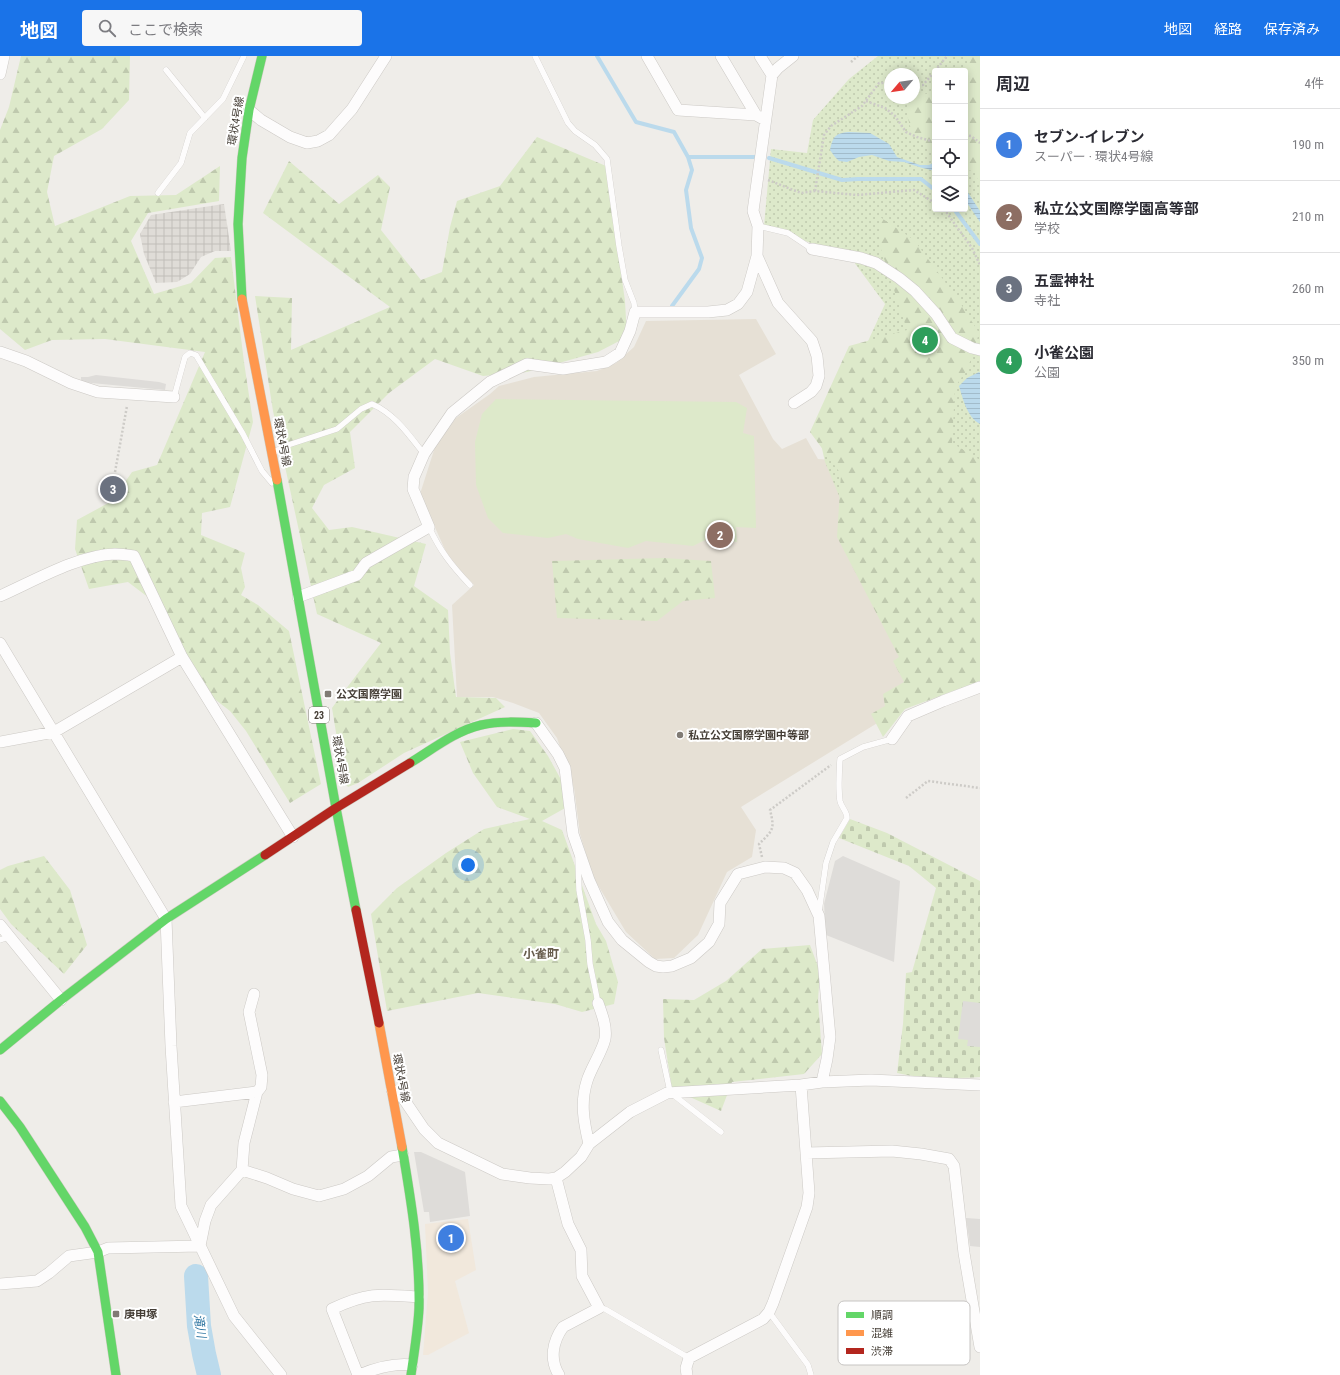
<!DOCTYPE html>
<html lang="ja">
<meta charset="utf-8">
<style>
:root{--surface:#fff;--page:#f7f7f7;--text:#2b2b33;--muted:#7c7c81;--line:#e1e1e2;--accent:#1a73e8}
body{margin:0;font-family:"Roboto Condensed","Noto Sans JP",sans-serif;background:var(--page);color:var(--text)}
.controls{position:absolute;right:12px;top:12px;display:grid;overflow:hidden;border-radius:4px;box-shadow:0 2px 10px #0003}
.controls button{width:36px;height:36px;display:grid;place-items:center;padding:0;border:0;border-bottom:1px solid var(--line);background:var(--surface);color:var(--text);font:20px sans-serif}
.compass{position:absolute;left:884px;top:12px;width:36px;height:36px;border-radius:50%;background:var(--surface);box-shadow:0 2px 10px #0003;rotate:241deg}
.you{position:absolute;left:468px;top:809px;width:14px;height:14px;margin:-10px;border:3px solid #fff;border-radius:50%;background:#1a73e8;box-shadow:0 0 0 6px #1a73e833}
.badge{display:grid;place-items:center;width:26px;height:26px;border-radius:50%;background:var(--accent);color:#fff;font-size:13px;font-weight:700}
.pin{position:absolute;translate:-50% -50%;border:2px solid #fff;box-shadow:0 1px 4px #0006}
.list{margin:0;padding:0;list-style:none}
h2{display:flex;justify-content:space-between;align-items:center;height:52px;margin:0;padding:0 16px;font-size:17px}
h2 small{font-size:13px;font-weight:400;color:var(--muted)}
.list li{display:grid;grid-template-columns:26px 1fr auto;gap:12px;align-items:center;box-sizing:border-box;height:72px;padding:0 16px;border-top:1px solid var(--line)}
.list b{display:block;font-size:15px;white-space:nowrap}
.list p{margin:0;font-size:13px;white-space:nowrap;color:var(--muted)}
.list em{font-size:13px;font-style:normal;color:var(--muted)}
.icon{flex:none;width:22px;height:22px;fill:none;stroke:currentColor;stroke-width:2;stroke-linecap:round;stroke-linejoin:round}
.map{position:relative;flex:none;width:980px;height:1319px;overflow:hidden}
header{display:flex;align-items:center;gap:24px;box-sizing:border-box;height:56px;padding:0 20px;background:var(--accent);color:#fff}
header strong{font-size:19px}
nav{display:flex;gap:22px;margin-inline-start:auto;font-size:14px}
.search{width:280px;height:36px;background:var(--page);display:flex;align-items:center;gap:10px;box-sizing:border-box;padding:0 14px;border-radius:4px;color:var(--muted);font-size:15px}
main{display:flex}
aside{flex:1;background:var(--surface)}
.map>svg:first-child{display:block}
.commercial{fill:#f1e8dc}
.industrial{fill:url(#industrial-grid)}
.education{fill:#e6e0d5}
.green{fill:url(#green-dots);fill-rule:evenodd}
.forest{fill:url(#forest-firs)}
.cemetery{fill:url(#cemetery-stones)}
.pitch{fill:#dde9ca}
.parking{fill:#dedcd9}
.water{fill:url(#water-rules)}
.lines{fill:none;stroke-linecap:round;stroke-linejoin:round}
.stream{stroke:#bbdaec;stroke-width:4}
.river{stroke:#bbdaec;stroke-width:24}
.lane-casing{stroke:#ccc9c5;stroke-width:6}
.street-casing{stroke:#ccc9c5;stroke-width:12}
.fast-casing{stroke:#cecac0;stroke-width:10}
.slow-casing{stroke:#cecac0;stroke-width:10}
.jam-casing{stroke:#cecac0;stroke-width:10}
.path{stroke:#cdcbc7;stroke-width:2.5;stroke-dasharray:2 2;stroke-linecap:butt}
.lane{stroke:#fdfcfc;stroke-width:5.5}
.street{stroke:#fdfcfc;stroke-width:11}
.fast{stroke:#63d668;stroke-width:9}
.slow{stroke:#ff974d;stroke-width:9}
.jam{stroke:#b3261e;stroke-width:9}
.poi-dot{fill:#807b75;stroke:#fff;stroke-width:1.5}
.labels{text-anchor:middle;dominant-baseline:central;stroke-width:4;stroke-linejoin:round;paint-order:stroke}
.shield{fill:#fff;stroke:#7d7872;stroke-width:1}
.shield-label{font-size:10px;font-weight:bold;fill:#453e36}
.street-label{font-size:11px;fill:#453e36;stroke:#fff}
.poi-label{font-size:11px;font-weight:bold;fill:#453e36;stroke:#fff;text-anchor:start}
.neighbourhood-label{font-size:12px;font-weight:bold;fill:#675c4d;stroke:#fff}
.water-label{font-size:12px;font-style:italic;fill:#3278a3;stroke:#fff}
.key{fill:#fff;stroke:#c7c5c3;stroke-width:1}
.key-label{font-size:11px;fill:#453e36}
</style>
<header>
<strong>地図</strong>
<div class="search"><svg class="icon" aria-label="search" viewBox="0 0 24 24"><circle cx="10" cy="10" r="6"/><path d="M15 15l6 6"/></svg>ここで検索</div>
<nav><a>地図</a><a>経路</a><a>保存済み</a></nav>
</header>
<main>
<div class="map">
<svg width="980" height="1319" viewBox="0 0 980 1319">
<defs>
<pattern id="industrial-grid" width="8" height="8" patternUnits="userSpaceOnUse"><rect width="8" height="8" fill="#dfdcd7"/><path d="M0 4h8M4 0v8" fill="none" stroke="#c1beb9"/></pattern>
<pattern id="green-dots" width="8" height="8" patternUnits="userSpaceOnUse"><rect width="8" height="8" fill="#dde9ca"/><path d="M2 2h.1M6 6h.1" fill="none" stroke="#bfc9ae" stroke-width="1.8" stroke-linecap="round"/></pattern>
<pattern id="forest-firs" width="22" height="20" patternUnits="userSpaceOnUse"><rect width="22" height="20" fill="#dde9ca"/><path d="M5 1l3.5 6h-7zM16 11l3.5 6h-7z" fill="#bfc9ae"/></pattern>
<pattern id="cemetery-stones" width="16" height="16" patternUnits="userSpaceOnUse"><rect width="16" height="16" fill="#dde9ca"/><path d="M2 7V4a2 2 0 0 1 4 0v3zM10 15v-3a2 2 0 0 1 4 0v3z" fill="#bfc9ae"/></pattern>
<pattern id="water-rules" width="6" height="5" patternUnits="userSpaceOnUse"><rect width="6" height="5" fill="#bbdaec"/><path d="M0 2.5h6" fill="none" stroke="#a2bccb"/></pattern>
</defs>
<rect width="100%" height="100%" fill="#efede9"/>
<path class="commercial" d="M468,1163L476,1214L455,1225L469,1277L428,1299H423L428,1236L425,1168Z"/>
<path class="industrial" d="M224,148L231,195H215L201,201L190,218L177,226L156,227L144,198L140,178L151,159Z"/>
<path class="education" d="M756,263L776,298L739,319L773,383L782,393L806,382L818,403L848,405L926,637L741,751L756,774L752,801L727,816L698,879L674,902L655,903L626,876L593,821L580,778L574,732L557,682L539,657L513,647L493,641H457L452,549L474,529L463,518L446,496L420,438L435,391L456,362L490,338L499,330L534,321L597,315L616,307L634,291L646,265Z"/>
<path class="green" d="M878,0H980V616L878,534L825,406L821,388L885,248L845,194L811,187L764,170L771,93L807,97L813,64L849,23ZM935,15H965V153H935ZM890,18H914V42H890Z"/>
<path class="forest" d="M21,0H130L129,44L102,73L54,100L47,136L55,170L130,140L176,139L220,110L219,145L148,157L131,185L154,238L191,227L215,202L231,201L244,306L253,366L230,451L202,457L201,479L245,497L241,512L245,531L241,539L258,549L289,575L321,728L290,747L246,675L230,655L199,631L165,554L128,526L89,533L75,493L77,464L112,445L132,416L157,409L205,296L105,283L52,284L25,294L0,273V74L9,51Z
M969,0H980V131L975,115L965,114V15H963L967,11Z
M914,36L935,39V106L929,93L912,77L907,59L908,42H914Z
M537,81L606,110L625,245L627,281L598,296L527,316L483,320L435,303L389,337L350,376L355,412L324,429L312,452L329,474L352,471L426,488L414,530L448,554L450,597L456,641L496,642L505,651L404,697L358,727L348,731L344,726L332,652L342,638L381,587L317,558L273,355L255,240L292,242L291,294L390,251L263,157L289,105L339,148L378,119L390,131L381,174L421,224L442,216L450,171L457,145L500,130Z
M880,161L914,184L959,245L979,277L968,312L955,331L952,387L980,404V625L905,653L883,681L871,658L885,650L883,638L904,626L893,605L899,601L837,481L841,418L810,376L849,290L907,274L880,190Z
M664,502L711,505L715,542L683,545L657,565L557,562L552,505Z
M513,673L530,675L548,700L564,729L567,751L542,765L562,774L596,868L606,885L618,926L614,948L582,956L555,948L478,937L387,955L371,858L397,832L446,797L484,773L530,763L497,751L473,717L460,686Z
M44,800L70,834L87,889L64,918L11,868L0,853V814L8,810Z
M810,889L820,916L818,944L822,998L804,1018L732,1026L721,1055L672,1033L664,982L663,943L694,944L726,925L762,893Z"/>
<path class="cemetery" d="M850,763L887,777L980,825V1021C953,1023 923,1023 897,1017L903,968L906,917L912,916L936,832L909,810L839,782Z"/>
<path class="pitch" d="M496,343L736,346L747,352L743,377L754,380L756,472L736,471L737,486L707,483L693,490L646,485L628,492L578,483L566,478L548,482L503,477L488,462L476,429L475,386L482,358Z"/>
<path class="parking" d="M96,319L159,326L166,328L165,334L81,326V321H88Z
M843,800L900,825L894,906L826,879L824,848L835,805Z
M963,945L980,947V991L967,990L968,984L958,983Z
M414,1096H421L465,1116L470,1160L430,1166L429,1156H424Z
M966,1162L980,1163V1191L970,1190Z"/>
<path class="water" d="M849,76L870,77L889,88L897,101L908,105L920,109H929L935,106V111H934L935,115L919,111L904,106L889,105L872,99L859,101L847,106L839,105L835,101L830,94C833,81 835,77 849,76Z
M965,132L980,155V166L965,144Z
M979,316L980,317V368C967,361 963,343 959,330L967,322Z"/>
<g class="lines">
<path class="stream" d="M597,0L636,66L674,76L688,101L692,114L686,134L691,172L702,202L699,213L672,250
M688,101H755
M769,102L842,124L858,123H921L935,134
M954,153L980,188"/>
<path class="river" d="M196,1220L199,1270L204,1298L209,1319"/>
<defs>
<path id="lane" d="M535,0L568,67L575,75L595,89L607,103L619,190L625,224L634,247L635,256
M166,14L205,62
M158,137L181,107L190,77L223,43L244,0
M758,170L788,177L812,193
M174,341L185,301L190,297L196,299L243,378L262,415L272,427
M273,397L285,390L337,373L361,353L372,348C395,358 409,379 424,398
M429,471C440,495 452,510 470,529
M578,803L579,834L588,884L590,908L598,947
M819,856L826,807L833,786L847,762C847,755 841,751 840,745C838,731 839,717 840,703L863,691L892,683
M0,884L9,881
M661,994L669,1031L671,1037L721,1076
M599,1252L605,1253L689,1302
M769,1256L808,1309L811,1319"/>
<path id="street" d="M647,0L678,54L756,59L765,64
M721,0L756,59
M760,0L772,19
M0,18L4,0
M249,54L261,64L290,81L307,87L318,85L329,79L352,53L386,0
M812,193L861,202L876,207L899,222L915,235L936,258L952,282L972,292L980,294
M757,200L778,247L812,285L817,300L819,320L816,330L811,336L794,347
M0,296L26,305L71,327L98,336L174,341
M0,540C34,525 78,499 115,498C121,498 128,499 134,500L182,601L293,781
M298,541L357,519L366,507L429,471L413,433L414,421L424,398L452,357L490,326L527,308L563,313L606,306L620,297L630,275L635,256H708L727,254L738,248L747,236L757,200L758,170L753,155L772,19L778,12L793,0
M0,587L166,863L171,990L181,1150L234,1260L281,1319
M536,667L558,698L565,712L573,778L589,824L608,866L622,884L649,906L656,910L663,911L672,910L691,902L709,886L719,868L720,847L738,818L765,811L784,812L795,817L807,834L819,860L830,981L827,1003L822,1026
M892,683L908,660L943,645L980,631
M0,686L54,676L182,601
M0,869L61,944
M392,1034L403,1042L424,1073L438,1087L502,1118L530,1122L549,1123L556,1122L565,1116L581,1101L589,1088L630,1056L667,1037L801,1029L822,1026L871,1024L980,1029
M174,1046L257,1036
M589,1088C584,1067 580,1047 587,1025C591,1012 602,996 605,983C607,971 602,958 598,947
M806,1097L892,1095L921,1098L949,1103L954,1110L964,1197L980,1291
M242,1114L244,1087L257,1036L261,1031L262,1019L249,956L254,938
M556,1122L568,1168L581,1194L582,1220L599,1252L563,1271C553,1285 549,1303 559,1319
M200,1190L205,1165L211,1149L242,1114L267,1122L293,1133L319,1140L344,1133L368,1120L391,1101L403,1099
M0,1228L37,1225L49,1217L69,1200L98,1196L108,1192L200,1190
M358,1319L332,1253C367,1236 381,1238 418,1241
M359,1319C376,1312 394,1307 412,1309
M687,1319L686,1312L689,1302L763,1263L769,1256L773,1247L807,1151L809,1137L801,1029"/>
<path id="fast" d="M242,243L238,168L242,102L249,54L262,0
M277,424L336,752L356,854
M410,707C433,693 455,675 481,669C499,665 518,666 536,667
M0,994L61,944L166,863L265,799
M0,1045L20,1071L85,1171L98,1196L116,1319
M402,1091C411,1144 420,1198 419,1252C418,1274 414,1297 411,1319"/>
<path id="slow" d="M242,243L277,424
M379,967L402,1091"/>
<path id="jam" d="M265,799L336,752L410,707
M356,854L379,967"/>
</defs>
<use href="#lane" class="lane-casing"/>
<use href="#street" class="street-casing"/>
<use href="#fast" class="fast-casing"/>
<use href="#slow" class="slow-casing"/>
<use href="#jam" class="jam-casing"/>
<path class="path" d="M851,6L858,0
M935,15L947,0
M914,29H923L935,15
M866,45L885,52L895,60L906,76L917,81L935,86
M965,79L971,80L980,87
M768,124L801,137L815,135L857,139L914,134L935,147
M815,135L824,79L831,70L862,50L879,27H890
M944,153L972,192L980,209
M115,416L127,350
M906,742L928,725L980,732
M762,801L759,788C773,774 775,774 770,754L831,709"/>
<use href="#lane" class="lane"/>
<use href="#street" class="street"/>
<use href="#fast" class="fast"/>
<use href="#slow" class="slow"/>
<use href="#jam" class="jam"/>
</g>
<g class="poi-dot">
<rect x="324" y="634" width="8" height="8" rx="2"/>
<circle cx="680" cy="679" r="4"/>
<rect x="112" y="1254" width="8" height="8" rx="2"/>
</g>
<g class="labels">
<rect class="shield" x="309" y="651" width="20" height="16" rx="3"/>
<g class="shield-label">
<text x="319" y="659">23</text>
</g>
<g class="street-label">
<text transform="translate(236 65) rotate(-80)">環状4号線</text>
<text transform="translate(282 386) rotate(79)">環状4号線</text>
<text transform="translate(340 704) rotate(80)">環状4号線</text>
<text transform="translate(401 1022) rotate(79)">環状4号線</text>
</g>
<g class="poi-label">
<text x="336" y="638">公文国際学園</text>
<text x="688" y="679">私立公文国際学園中等部</text>
<text x="124" y="1258">庚申塚</text>
</g>
<g class="neighbourhood-label">
<text x="541" y="898">小雀町</text>
</g>
<g class="water-label">
<text transform="translate(200 1270) rotate(82)">滝川</text>
</g>
</g>
<rect x="838" y="1245" width="132" height="64" rx="6" class="key"/>
<rect x="846" y="1256" width="18" height="6" fill="#63d668"/>
<rect x="846" y="1274" width="18" height="6" fill="#ff974d"/>
<rect x="846" y="1292" width="18" height="6" fill="#b3261e"/>
<g class="key-label">
<text x="871" y="1263">順調</text>
<text x="871" y="1281">混雑</text>
<text x="871" y="1299">渋滞</text>
</g>
</svg>
<div class="controls">
<button>+</button>
<button>−</button>
<button><svg class="icon" aria-label="locate" viewBox="0 0 24 24"><circle cx="12" cy="12" r="6"/><path d="M12 2v4M12 18v4M2 12h4M18 12h4"/></svg></button>
<button><svg class="icon" aria-label="layers" viewBox="0 0 24 24"><path d="M12 4l9 5-9 5-9-5zM3 14l9 5 9-5"/></svg></button>
</div>
<svg class="compass" viewBox="-18 -18 36 36"><path d="M0-13l5 13h-10z" fill="#e53935"/><path d="M0 13l5-13h-10z" fill="#7c7c81"/></svg>
<div class="you"></div>
<div class="pin badge" style="left:451px;top:1182px;background:#3f7fe0">1</div>
<div class="pin badge" style="left:720px;top:479px;background:#8d6e63">2</div>
<div class="pin badge" style="left:113px;top:433px;background:#6b7280">3</div>
<div class="pin badge" style="left:925px;top:284px;background:#2e9e5b">4</div>
</div>
<aside>
<h2>周辺<small>4件</small></h2>
<ul class="list">
<li><span class="badge" style="background:#3f7fe0">1</span><div><b>セブン-イレブン</b><p>スーパー · 環状4号線</p></div><em>190 m</em></li>
<li><span class="badge" style="background:#8d6e63">2</span><div><b>私立公文国際学園高等部</b><p>学校</p></div><em>210 m</em></li>
<li><span class="badge" style="background:#6b7280">3</span><div><b>五霊神社</b><p>寺社</p></div><em>260 m</em></li>
<li><span class="badge" style="background:#2e9e5b">4</span><div><b>小雀公園</b><p>公園</p></div><em>350 m</em></li>
</ul>
</aside>
</main>
